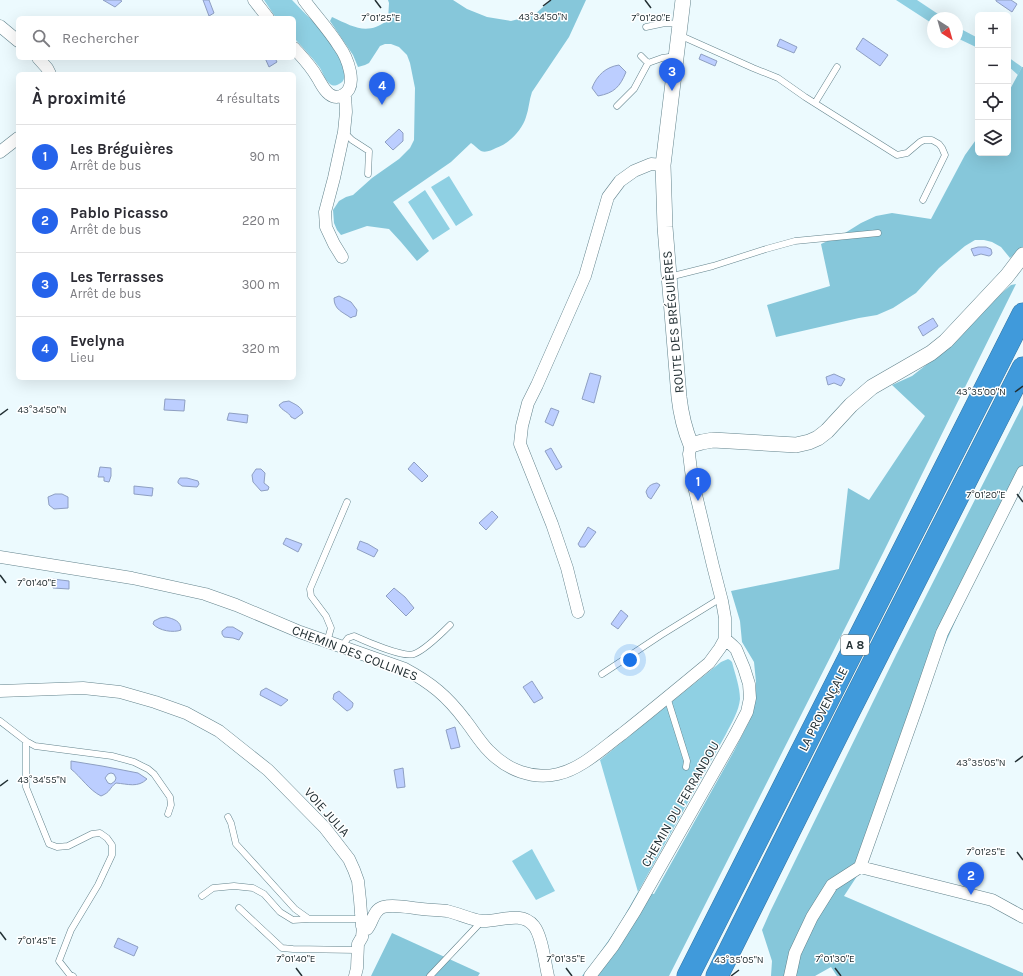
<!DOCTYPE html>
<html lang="fr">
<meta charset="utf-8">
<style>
:root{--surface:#fff;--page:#f2f2f3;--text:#2b2b33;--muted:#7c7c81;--line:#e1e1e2;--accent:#2563eb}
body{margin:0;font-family:Karla,sans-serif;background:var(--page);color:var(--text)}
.controls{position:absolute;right:12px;top:12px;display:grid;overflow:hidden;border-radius:6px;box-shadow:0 4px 16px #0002}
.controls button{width:36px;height:36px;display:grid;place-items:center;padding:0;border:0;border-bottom:1px solid var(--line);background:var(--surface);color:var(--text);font:20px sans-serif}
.compass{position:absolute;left:927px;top:12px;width:36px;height:36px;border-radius:50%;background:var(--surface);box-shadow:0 4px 16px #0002;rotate:143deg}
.you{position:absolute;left:630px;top:660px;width:14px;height:14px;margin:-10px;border:3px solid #fff;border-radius:50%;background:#1a73e8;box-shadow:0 0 0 6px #1a73e833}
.badge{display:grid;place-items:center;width:26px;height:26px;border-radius:50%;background:var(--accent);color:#fff;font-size:13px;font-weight:700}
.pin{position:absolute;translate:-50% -33px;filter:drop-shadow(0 1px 2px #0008)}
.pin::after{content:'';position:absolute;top:21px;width:14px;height:12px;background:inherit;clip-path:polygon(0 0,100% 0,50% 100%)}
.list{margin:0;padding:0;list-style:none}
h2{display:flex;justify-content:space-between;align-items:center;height:52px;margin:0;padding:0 16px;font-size:17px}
h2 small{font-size:13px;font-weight:400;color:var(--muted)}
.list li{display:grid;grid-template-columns:26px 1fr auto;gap:12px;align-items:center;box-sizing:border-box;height:64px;padding:0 16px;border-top:1px solid var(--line)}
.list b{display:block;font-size:15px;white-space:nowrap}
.list p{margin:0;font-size:13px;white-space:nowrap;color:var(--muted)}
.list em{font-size:13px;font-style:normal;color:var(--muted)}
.icon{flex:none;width:22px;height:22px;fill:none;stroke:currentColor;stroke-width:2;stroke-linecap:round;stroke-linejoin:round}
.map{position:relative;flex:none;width:1023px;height:976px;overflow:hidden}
.search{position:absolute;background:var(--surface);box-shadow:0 4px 16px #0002;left:16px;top:16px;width:280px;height:44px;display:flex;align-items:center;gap:10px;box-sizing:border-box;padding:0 14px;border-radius:6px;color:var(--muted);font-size:15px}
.panel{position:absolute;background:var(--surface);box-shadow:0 4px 16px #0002;left:16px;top:72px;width:280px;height:308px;border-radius:6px}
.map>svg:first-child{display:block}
.green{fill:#8fd0e3}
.forest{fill:#86c7da}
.water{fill:#bcceff;stroke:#8e9fc2;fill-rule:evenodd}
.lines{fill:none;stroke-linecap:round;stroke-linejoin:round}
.service-casing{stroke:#63838c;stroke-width:7}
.minor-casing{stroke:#63838c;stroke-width:13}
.tertiary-casing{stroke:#63838c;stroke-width:16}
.motorway-casing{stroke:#3675a1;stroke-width:23}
.service{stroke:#fff;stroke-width:6}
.minor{stroke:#fff;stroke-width:12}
.tertiary{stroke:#fff;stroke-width:15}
.motorway{stroke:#409adb;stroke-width:22}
.ticks{fill:none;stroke:#233034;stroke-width:1.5}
.labels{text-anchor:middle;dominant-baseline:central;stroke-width:3;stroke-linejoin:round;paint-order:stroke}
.shield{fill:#fff;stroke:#656e71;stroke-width:1}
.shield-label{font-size:12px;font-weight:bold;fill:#233034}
.street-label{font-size:13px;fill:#233034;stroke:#fff}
.ticks-label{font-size:10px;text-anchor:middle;fill:#233034;stroke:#fff;stroke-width:3;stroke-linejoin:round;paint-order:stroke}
</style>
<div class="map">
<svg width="1023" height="976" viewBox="0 0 1023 976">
<rect width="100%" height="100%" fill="#ecfafe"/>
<path class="green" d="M264,0H292C306,15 323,29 333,46C338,55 352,79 339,84C335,86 333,86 330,84C325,80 323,73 320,68C312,57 303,48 294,38V18H276Z
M896,0H917L944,18H933V24Z
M957,27L978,38V48L957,38Z
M1008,57L1022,67L1018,75L1008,66Z
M449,176L473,215L456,226L431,187Z
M425,190L450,229L433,240L408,202Z
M728,659L730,660L732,662C735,674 740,687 740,699C739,711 731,724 726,734L638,892L600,760L721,662Z
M532,849L555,891L536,900L512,861Z"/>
<path class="forest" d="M388,0H453L467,9L487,17L511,21L534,15L551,0H586L569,37L532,92C529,100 529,109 526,117C522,130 510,143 496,148C492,150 486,153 481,151C478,149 474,145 471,143L451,162L393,202L429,251L417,261L401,242L389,229L367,226L341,235L337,230L334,223L333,210L339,201L346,197L353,195L372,178L399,159L410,148L414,140L415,88L410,63L407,55L399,47L391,44H385L380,46L369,63L365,65L358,67L353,55L330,21L332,17C354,27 367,36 388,20L389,3Z
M1022,67H1023V247L1010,258L1001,247L992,242L984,240H975L965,246L953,256L939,268L916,293L893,308L877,315L859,318L776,337L767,305L830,286L821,244L845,233L861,223L876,216L892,213L931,219L965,155L978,137V153H1008V93Z
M1016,284L883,553L669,976H582L594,961L618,927L638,892L654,894L734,751L749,722L755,703L756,682L754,662L742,642L740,621L731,591L839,569L848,488L869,500L925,416L892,385L912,376L939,355L1003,292L1011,285Z
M1023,405V468L939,658L867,861L844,896L1023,973V976H837L831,967L815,976H771L772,961L762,930L770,912L896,655Z
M392,933L480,973L478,976H371Z"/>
<path class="water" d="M103,0H120L122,1L115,7Z
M203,0H209L214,13L209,16Z
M996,0H1011L1017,4L1012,12L996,1Z
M863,38L888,55L880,66L856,49Z
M780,39L797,47L794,53L777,46Z
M701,54L717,61L715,66L699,59Z
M265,58H275L277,62L269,67Z
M619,65L626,72C620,87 614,93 598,96L592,88C597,75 606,67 619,65Z
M399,129L403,133V141L393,150L385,142Z
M978,247H986L991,249L992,253L991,255L989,256L981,254L974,256L971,249Z
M339,296L351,302L357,310L356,316L352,317L351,318C343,312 334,310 334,298Z
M933,318L938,326L923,336L918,327Z
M590,373L601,376L594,403L582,399Z
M834,374L845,379L841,386L834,383L828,385L826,377Z
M165,399L185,400L184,411L164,410Z
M289,401C294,404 301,406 303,413L295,419L291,417C289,412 282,411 279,405L283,402Z
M551,408L559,411L553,426L545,422Z
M229,413L248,415L247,423L227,420Z
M551,448L562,467L556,470L545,451Z
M414,462L428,476L422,482L408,469Z
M100,467L111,468V476L109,482L104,481V477H98Z
M256,469H261L265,473L264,483L269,487L268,490L261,491L253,482L252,475Z
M180,478H187L198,481L199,484L197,487L182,486L178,483V481Z
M657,483L660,485L651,499L648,497L646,492C648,486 651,484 657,483Z
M134,486L153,488L152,496L134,494Z
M55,494H62L68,497V508L54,509L49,505L48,497Z
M492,511L498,517L486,530L479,523Z
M588,527L596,532L585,547H580L578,544Z
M286,538L302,544L298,552L283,544Z
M360,541L368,544L378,550L374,557L357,549Z
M53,579L69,581V589L53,588Z
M394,588L405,597L414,608L406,616L386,596Z
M621,610L628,616L618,629L611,624Z
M166,617C174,619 181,621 181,630C174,633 159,631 153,624L154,621L160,618Z
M227,627H233L243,633L239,640L233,638L224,637L222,634V631Z
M532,681L543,698L534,703L523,687Z
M266,688L288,700L281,706L260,695L261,691Z
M339,691L353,703C353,708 351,709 347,711L333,699L334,694Z
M455,727L460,747L451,749L446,730Z
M71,761L102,766L138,773L147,779C138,788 128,784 116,783C109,788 111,792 101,796C89,790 81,777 71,769ZM111,773L114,774L116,778L115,781L111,784L108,783L105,778L108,774Z
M403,768L405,787L397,788L394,770Z
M118,938L138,947L134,956L114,947Z"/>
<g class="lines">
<defs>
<path id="service" d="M646,27L665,23L680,24
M679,35L753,68L778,78L805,97L897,155L907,153L920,142L924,140H932L939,144L942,148L945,155L923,200
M641,56L648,63
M815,103L837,67
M617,106L634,89L648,63L662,58L676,56
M344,132L352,140L369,151L368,174
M669,277L713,266L766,249L795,241L878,233
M327,642L331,628L326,616L311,596L310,589L347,502
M342,646L348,638L354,636C365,641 404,658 414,654C425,650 441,634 450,625
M602,674L661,635L721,598
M667,697L687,761L686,767
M0,721L26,741L35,746L112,756L134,762L148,769L154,774L170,797L171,805L168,814
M26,741V787L49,844L57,847L68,846L92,834L100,833L107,838L112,845V855L98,885L71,930L59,961L70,975L73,976
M228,817L231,823L236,844L295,909L309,919H361
M202,896L213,888L234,886L253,888L264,894L280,912L293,920L309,919
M239,908L282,948L293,949L357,950
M430,976L482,921"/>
<path id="minor" d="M254,0L268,18
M0,26L18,41
M294,48C302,57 311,66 317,77C321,83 323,89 329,94C333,97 338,98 343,95C359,86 347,57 339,46C329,30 315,15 304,0
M38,58L47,68L50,74
M0,152L18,138
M342,257L334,244L326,227L325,212L334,178L344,132L346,112L345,94
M0,557L132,578L205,594L236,605L300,632L405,669C431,683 447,696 465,720C473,730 480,742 489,751C507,770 533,780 558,774C581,769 603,748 622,734C651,711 680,687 709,663L720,648L725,639V618L722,601L713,566L692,478L689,454L691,445
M578,612L567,568L552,524L520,444L522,426L528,403L537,385L585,276L608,197L620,181L634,171L651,164L663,165
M0,691L83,688L120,692L155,702L186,713L219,731L268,770L325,828L349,859L354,870L358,881L360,900L362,926L363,928L362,937L358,944L357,968L355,976
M860,867L992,900L1023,917
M363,928L367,929C373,922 373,910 383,907C395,904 410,908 422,909C430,910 439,910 447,911C457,913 472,920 482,921C499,922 521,910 534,926C542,936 545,963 548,976
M590,976L613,946L635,911L735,735L747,712L750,698L749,684L744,668L736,649L733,646L725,639
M790,976L795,953L812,917L832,885L860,867L916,709L942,633L1023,472"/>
<path id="tertiary" d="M683,0L663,165L665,227L679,397C681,415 684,428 691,445L702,442L713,440L796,445L809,442L818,438L827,431L851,405L872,387L931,353L946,341L1007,276L1023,255"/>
<path id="motorway" d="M688,976L1023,314
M717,976L846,717L1023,368"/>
</defs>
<use href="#service" class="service-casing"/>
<use href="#minor" class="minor-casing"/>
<use href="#tertiary" class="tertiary-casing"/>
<use href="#motorway" class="motorway-casing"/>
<use href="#service" class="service"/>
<use href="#minor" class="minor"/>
<use href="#tertiary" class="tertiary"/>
<use href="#motorway" class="motorway"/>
</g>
<path class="ticks" d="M375,0L381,8M645,0L651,8M543,6L551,0M1015,392L1023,386M0,415L8,409M1017,494L1023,502M0,575L6,583M1015,762L1023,756M0,786L8,780M1017,852L1023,860M0,932L6,940M296,968L302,976M566,968L572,976M835,968L841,976M731,976L739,970"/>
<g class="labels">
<rect class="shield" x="841" y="635" width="28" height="20" rx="3"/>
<g class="shield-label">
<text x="855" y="645">A 8</text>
</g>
<g class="street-label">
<text transform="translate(673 322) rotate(-95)">ROUTE DES BRÉGUIÈRES</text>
<text transform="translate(355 653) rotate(21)">CHEMIN DES COLLINES</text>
<text transform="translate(823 709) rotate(-63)">LA PROVENÇALE</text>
<text transform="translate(680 804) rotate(-60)">CHEMIN DU FERRANDOU</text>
<text transform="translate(327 812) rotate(48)">VOIE JULIA</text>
</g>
</g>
<g class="ticks-label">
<text x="543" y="20">43°34'50"N</text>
<text x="381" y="21">7°01'25"E</text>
<text x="651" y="21">7°01'20"E</text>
<text x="981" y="395">43°35'00"N</text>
<text x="42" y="413">43°34'50"N</text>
<text x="986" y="498">7°01'20"E</text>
<text x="37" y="586">7°01'40"E</text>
<text x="981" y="766">43°35'05"N</text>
<text x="42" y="783">43°34'55"N</text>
<text x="986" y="855">7°01'25"E</text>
<text x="37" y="944">7°01'45"E</text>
<text x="296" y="962">7°01'40"E</text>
<text x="566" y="962">7°01'35"E</text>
<text x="835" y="962">7°01'30"E</text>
<text x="739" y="963">43°35'05"N</text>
</g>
</svg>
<div class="controls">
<button>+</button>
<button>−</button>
<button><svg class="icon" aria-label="locate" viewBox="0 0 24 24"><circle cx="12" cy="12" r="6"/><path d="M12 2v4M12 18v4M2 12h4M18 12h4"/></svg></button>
<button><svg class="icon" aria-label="layers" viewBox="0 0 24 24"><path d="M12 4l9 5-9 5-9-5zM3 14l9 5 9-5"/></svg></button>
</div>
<svg class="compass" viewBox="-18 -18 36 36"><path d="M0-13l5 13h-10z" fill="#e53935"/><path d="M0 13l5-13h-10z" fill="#7c7c81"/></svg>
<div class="you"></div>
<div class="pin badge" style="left:698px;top:501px">1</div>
<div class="pin badge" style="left:971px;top:895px">2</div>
<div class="pin badge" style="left:672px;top:91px">3</div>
<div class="pin badge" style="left:382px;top:105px">4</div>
<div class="search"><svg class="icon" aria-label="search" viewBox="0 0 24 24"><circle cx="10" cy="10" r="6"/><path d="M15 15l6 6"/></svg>Rechercher</div>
<section class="panel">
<h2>À proximité<small>4 résultats</small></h2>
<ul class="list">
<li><span class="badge">1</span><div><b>Les Bréguières</b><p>Arrêt de bus</p></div><em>90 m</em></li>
<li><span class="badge">2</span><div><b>Pablo Picasso</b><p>Arrêt de bus</p></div><em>220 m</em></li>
<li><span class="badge">3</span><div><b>Les Terrasses</b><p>Arrêt de bus</p></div><em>300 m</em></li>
<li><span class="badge">4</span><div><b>Evelyna</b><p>Lieu</p></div><em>320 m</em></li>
</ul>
</section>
</div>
